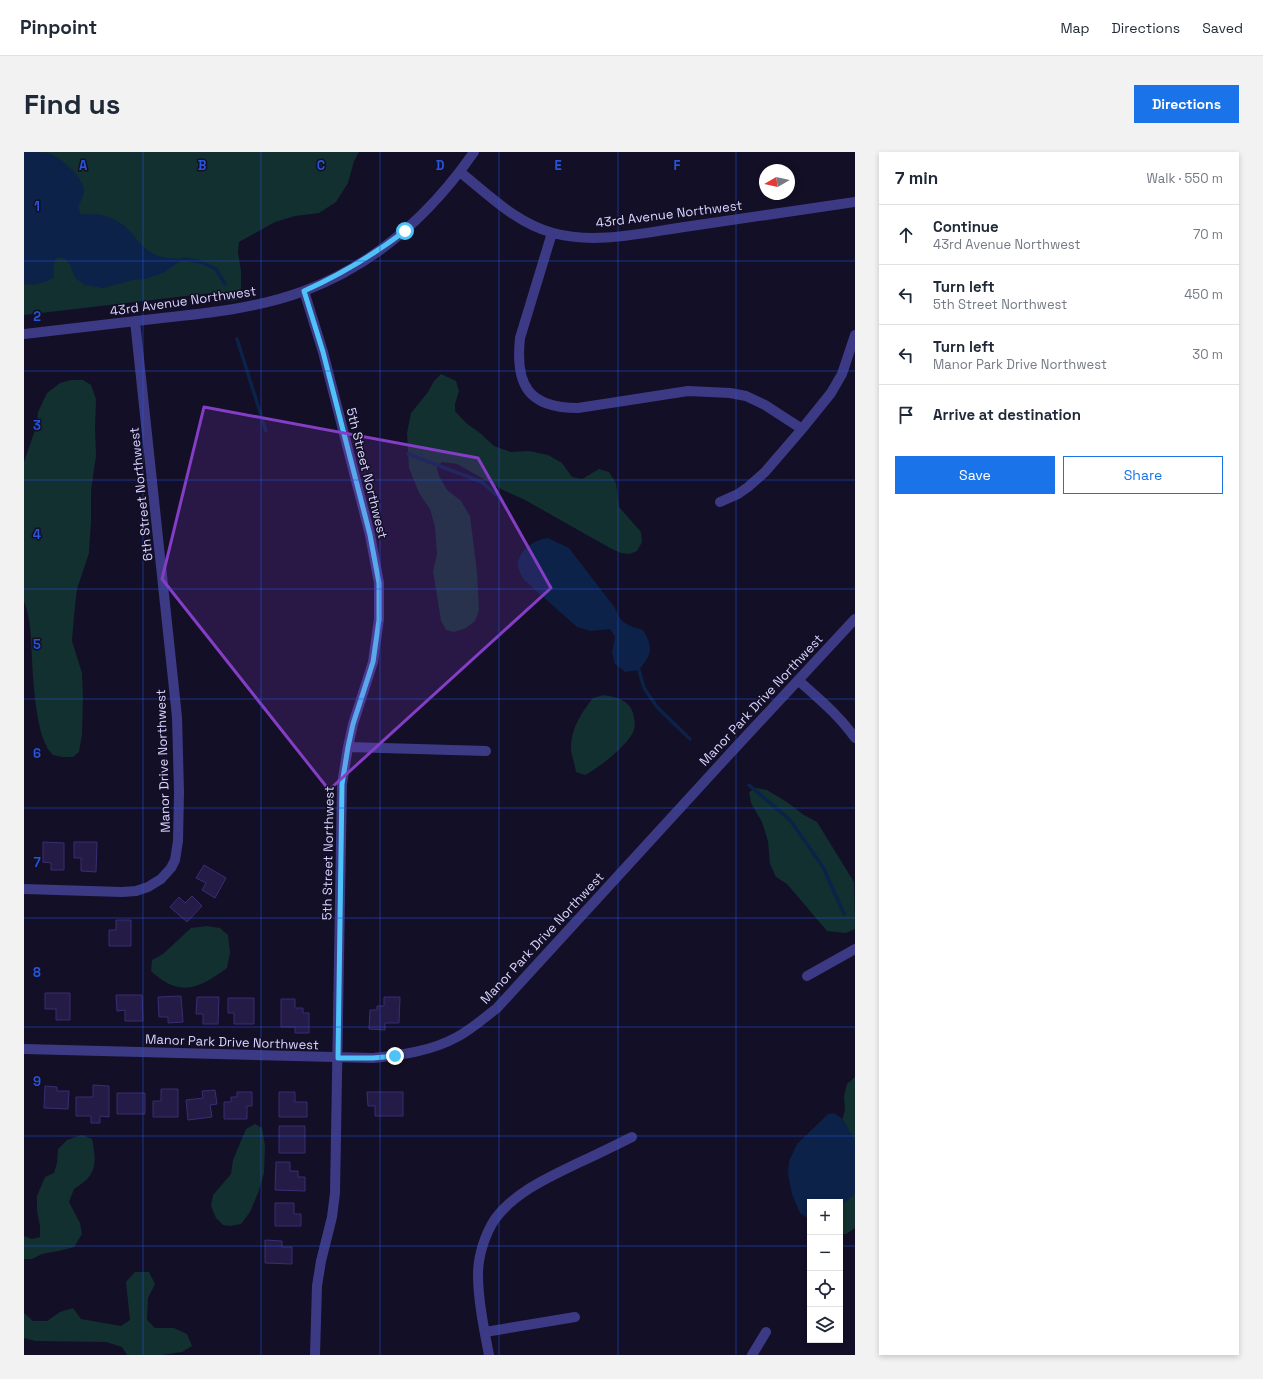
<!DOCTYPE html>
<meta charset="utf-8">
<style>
:root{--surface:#fff;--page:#f2f2f3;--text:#1f2937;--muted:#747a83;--line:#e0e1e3;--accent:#1a73e8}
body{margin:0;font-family:"Space Grotesk",sans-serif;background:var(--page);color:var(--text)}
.controls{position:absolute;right:12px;bottom:12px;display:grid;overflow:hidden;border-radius:0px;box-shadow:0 2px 6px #0003}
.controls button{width:36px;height:36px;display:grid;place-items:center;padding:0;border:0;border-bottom:1px solid var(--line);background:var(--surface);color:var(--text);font:20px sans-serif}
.compass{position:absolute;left:735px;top:12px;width:36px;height:36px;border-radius:50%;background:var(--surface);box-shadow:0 2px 6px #0003;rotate:261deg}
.stop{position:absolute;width:12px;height:12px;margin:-9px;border:3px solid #4fc3f7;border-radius:50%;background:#fff}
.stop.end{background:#4fc3f7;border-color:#fff;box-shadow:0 1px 4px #0008}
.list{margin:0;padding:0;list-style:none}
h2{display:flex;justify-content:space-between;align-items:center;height:52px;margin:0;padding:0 16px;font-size:17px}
h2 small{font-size:13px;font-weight:400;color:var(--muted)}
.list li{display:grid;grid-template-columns:26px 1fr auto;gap:12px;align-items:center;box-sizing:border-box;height:60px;padding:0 16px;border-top:1px solid var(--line)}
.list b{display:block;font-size:15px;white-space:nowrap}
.list p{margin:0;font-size:13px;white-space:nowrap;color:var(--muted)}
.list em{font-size:13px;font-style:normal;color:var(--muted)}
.actions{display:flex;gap:8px;padding:12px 16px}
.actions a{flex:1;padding:9px 0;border:1px solid var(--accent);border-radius:0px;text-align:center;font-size:14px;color:var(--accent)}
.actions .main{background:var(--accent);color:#fff}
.icon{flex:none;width:22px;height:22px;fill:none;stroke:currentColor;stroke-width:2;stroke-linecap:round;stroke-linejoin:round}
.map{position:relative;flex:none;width:831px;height:1203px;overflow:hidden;border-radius:0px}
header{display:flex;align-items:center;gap:24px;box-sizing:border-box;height:56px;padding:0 20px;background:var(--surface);border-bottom:1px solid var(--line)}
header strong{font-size:19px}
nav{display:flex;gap:22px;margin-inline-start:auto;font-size:14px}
.intro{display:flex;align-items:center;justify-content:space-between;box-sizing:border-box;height:96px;padding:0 24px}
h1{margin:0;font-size:28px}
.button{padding:10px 18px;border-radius:0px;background:var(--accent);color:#fff;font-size:14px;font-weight:700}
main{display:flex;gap:24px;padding:0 24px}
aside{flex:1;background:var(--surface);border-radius:0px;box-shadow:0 2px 6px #0003}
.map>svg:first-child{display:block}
.green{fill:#12302f}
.water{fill:#0c2248}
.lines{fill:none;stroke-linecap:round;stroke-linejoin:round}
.stream{stroke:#0c2248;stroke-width:3.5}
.building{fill:#241b47;stroke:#3b2d73}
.minor{stroke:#3d3a85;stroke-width:10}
.route{stroke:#4fc3f7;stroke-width:5}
.marked{fill:#843dc5;fill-opacity:0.2;stroke:#843dc5;stroke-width:3;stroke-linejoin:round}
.grid{fill:none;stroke:#2655da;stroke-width:1;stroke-opacity:0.55}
.labels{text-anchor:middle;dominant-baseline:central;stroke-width:3;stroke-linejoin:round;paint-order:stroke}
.street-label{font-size:13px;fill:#d9d4ff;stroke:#130f26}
.grid-label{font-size:13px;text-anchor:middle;font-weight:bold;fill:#2655da;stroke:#130f26;stroke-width:3;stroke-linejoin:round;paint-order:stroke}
</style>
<header>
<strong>Pinpoint</strong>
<nav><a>Map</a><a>Directions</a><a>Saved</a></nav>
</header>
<div class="intro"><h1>Find us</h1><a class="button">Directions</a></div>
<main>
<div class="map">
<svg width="831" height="1203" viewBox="0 0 831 1203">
<rect width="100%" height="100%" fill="#130f26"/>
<path class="green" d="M0,0H335L330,9L324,31L312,50L295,61L271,64L251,70L215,90L214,100L217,119V136L213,148L201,149L196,140L0,163Z
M417,222L432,229L435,239L431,252V259L442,271L456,281L470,294L487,300L505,299L524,303L538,311L548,325L558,327L575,317L585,320L592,331L595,355L617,380L618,390L613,399L605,402L597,401L586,396L501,348L479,338L433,312L418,310L413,316L415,324L423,338L437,349L446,364L453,420L455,458L451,469L442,476L430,480L422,478L417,469L409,419L413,402L411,375L406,357L395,341L385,316L383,281L387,261L404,240L410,229Z
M47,228H59L67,233L72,247L71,277L72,304L67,338V369L65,401L53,437L50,464L48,489L58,521L59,545L58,582L55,600L49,605H38L29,603C26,600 23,596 22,593C12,574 9,529 8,507C7,487 7,468 0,449V310L13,272L14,260L23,241L36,231Z
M580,543C592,545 605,548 609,561C611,568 612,576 608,582C599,597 576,615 561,623L552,620C551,613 548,605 547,598C546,578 557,561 569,546Z
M732,636L743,638L763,650L780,663L793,670L830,730L831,777L822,781L803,779L763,732L752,725L746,712L744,689L738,670L727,651L725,640Z
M183,774L196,776L204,783L206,801L203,816C174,837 156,846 127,819L128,808L139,802L167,776Z
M831,925V1007L817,972L821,958L820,944L823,932Z
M231,972L238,976L241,994L240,1021L234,1041L226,1060L217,1072L206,1074L199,1073L192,1066L187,1054L189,1043L207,1022L209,1008L222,977Z
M58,983L68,987C73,1012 73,1023 50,1037L45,1050L56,1071L58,1082L50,1095L35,1099L18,1102L8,1107H0V1084L8,1087L16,1085V1074L13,1059V1044L21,1025L30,1021L33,1011L34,997L43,988Z
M831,1034V1076L822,1082H816V1050Z
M111,1120H125L131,1132L124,1146L123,1168L131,1176H150L163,1182L168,1194L158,1200L138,1203H103L98,1195L82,1190L11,1189L0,1186V1161L9,1169H23L36,1160L49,1156L57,1167L97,1174L106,1168L102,1130Z"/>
<path class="water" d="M0,0C7,0 19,0 25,1C36,5 61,27 60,39C60,50 50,51 57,62C66,63 75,61 84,65C90,67 99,72 103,76C114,87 118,98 135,104C143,107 151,106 160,107L139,121L121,127L109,128L79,136L61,133L51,126L46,113L42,108L38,105L32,106L30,112V125C21,131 11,134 0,132Z
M524,386L545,396L591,456C597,472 603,473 619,478C630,497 628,501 615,518L601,520L591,512L588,500L591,485L586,477L566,479L553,475L500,428C498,424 494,419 494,413C495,397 510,388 524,386Z
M810,961L819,967L831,989V1042L816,1055V1050H786V1068L776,1061L768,1042L764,1022L765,1009L773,992L804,962Z"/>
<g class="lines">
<path class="stream" d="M160,107L177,110L192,117L201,132
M213,187L242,279
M384,302L458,330L478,348
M615,518L620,536L633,555L666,587
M725,633L766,668L799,715L820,762"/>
</g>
<path class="building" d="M19,690L40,691V718H27V711L19,710Z
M50,690H73L72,720L57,719V706H50Z
M180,713L202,726L191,746L178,738L182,731L172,726Z
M168,744L178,754L163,770L146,755L155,745L161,751Z
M92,768H107V794H85V778H92Z
M21,841H46V868H32V857H21Z
M92,843H118L119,869H101V858L93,859Z
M157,844L159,870L144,871V865H135L134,845Z
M173,845H195L194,872H179V862H172Z
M360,845H376L375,871H361V878L345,877L346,858H353V854H360Z
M204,846H230V872H210V861H204Z
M257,847H271V856H279V861H285V881H271V875H257Z
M69,933L85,934V965L76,964V971H67V964H52V945H69Z
M21,934L33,935V939H45L44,957L20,956Z
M137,937H154V965H129V949H137Z
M191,938L193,952L186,953L188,965L164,968L162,948L179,946L178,939Z
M213,940H228V954H223V967H200V950H207V945H213Z
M255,940H271V950H283V965H255Z
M343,940H379V964H351V954H344Z
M93,941H121V962H93Z
M255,974H281V1001H255Z
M252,1010H266V1019H274V1025H281V1039L251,1038Z
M251,1051H270V1062H277V1074H251Z
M241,1088L258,1089V1095H268V1112L241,1111Z"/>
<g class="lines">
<path class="minor" d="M436,20C465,43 492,71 529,81C573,93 622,80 667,74C721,66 776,58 831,50
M528,81L496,186C491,233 504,256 554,256L664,239L706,241L722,244L741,253L778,277
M280,139L299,200L346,383L355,431V467L349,510L329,572L324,595L318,632L311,1041L308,1065L297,1109L293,1134L291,1203
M0,182C46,177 92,171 138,166C186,161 234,156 280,139C352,112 407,62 450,0
M696,350L714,342L724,335L741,320L778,277L807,241L818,222L831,183
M774,528C794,546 815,563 831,586
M324,595L462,599
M0,737L98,740L112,739L124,735L137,727L147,716L151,708L154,689L155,640L153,565L111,169
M783,824L831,797
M0,897L349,906C377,903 408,899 433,885C448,877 460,866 473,856L712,595L831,467
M461,1180L551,1165
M465,1203C460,1177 454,1148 454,1122C454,1104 461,1082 471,1067C491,1040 525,1025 554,1011C572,1003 590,994 608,985
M728,1203L742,1180"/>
</g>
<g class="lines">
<path class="route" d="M371,904L349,906H314L318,632L324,595L329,572L349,510L355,468V431L346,383L299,200L280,139C316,123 349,103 381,79"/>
</g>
<path class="marked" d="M180,255L454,306L527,436L305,638L138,427Z"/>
<path class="grid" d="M119,0V1203M237,0V1203M356,0V1203M475,0V1203M594,0V1203M712,0V1203M0,109H831M0,219H831M0,328H831M0,437H831M0,547H831M0,656H831M0,766H831M0,875H831M0,984H831M0,1094H786M816,1094H831"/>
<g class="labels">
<g class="street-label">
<text transform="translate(645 62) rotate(-7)">43rd Avenue Northwest</text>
<text transform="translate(159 149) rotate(-8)">43rd Avenue Northwest</text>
<text transform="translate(343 321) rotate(76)">5th Street Northwest</text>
<text transform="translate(117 342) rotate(-96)">6th Street Northwest</text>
<text transform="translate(737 548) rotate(-47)">Manor Park Drive Northwest</text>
<text transform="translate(139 609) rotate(-92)">Manor Drive Northwest</text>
<text transform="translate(304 701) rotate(-89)">5th Street Northwest</text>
<text transform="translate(518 786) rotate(-47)">Manor Park Drive Northwest</text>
<text transform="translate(208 890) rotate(2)">Manor Park Drive Northwest</text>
</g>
</g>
<g class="grid-label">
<text x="59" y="18">A</text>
<text x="178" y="18">B</text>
<text x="297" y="18">C</text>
<text x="416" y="18">D</text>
<text x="534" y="18">E</text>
<text x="653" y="18">F</text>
<text x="13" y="59">1</text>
<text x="13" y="169">2</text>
<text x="13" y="278">3</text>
<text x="13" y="387">4</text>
<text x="13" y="497">5</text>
<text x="13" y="606">6</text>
<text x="13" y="715">7</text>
<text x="13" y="825">8</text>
<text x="13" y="934">9</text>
</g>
</svg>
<div class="controls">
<button>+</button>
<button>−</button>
<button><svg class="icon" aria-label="locate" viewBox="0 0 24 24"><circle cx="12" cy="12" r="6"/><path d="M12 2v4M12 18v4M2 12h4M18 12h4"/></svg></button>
<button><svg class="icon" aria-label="layers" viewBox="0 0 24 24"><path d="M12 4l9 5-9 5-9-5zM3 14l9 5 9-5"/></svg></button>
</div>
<svg class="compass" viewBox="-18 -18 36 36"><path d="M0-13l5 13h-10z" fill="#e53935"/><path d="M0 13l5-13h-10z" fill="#747a83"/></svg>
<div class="stop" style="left:381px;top:79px"></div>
<div class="stop end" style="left:371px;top:904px"></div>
</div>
<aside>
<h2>7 min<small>Walk · 550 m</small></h2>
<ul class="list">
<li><svg class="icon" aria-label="ahead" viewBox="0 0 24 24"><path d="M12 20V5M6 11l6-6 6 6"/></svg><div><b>Continue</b><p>43rd Avenue Northwest</p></div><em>70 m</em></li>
<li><svg class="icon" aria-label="left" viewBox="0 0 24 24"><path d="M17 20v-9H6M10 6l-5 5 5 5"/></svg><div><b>Turn left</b><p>5th Street Northwest</p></div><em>450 m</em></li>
<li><svg class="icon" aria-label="left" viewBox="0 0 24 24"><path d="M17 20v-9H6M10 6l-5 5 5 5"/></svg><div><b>Turn left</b><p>Manor Park Drive Northwest</p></div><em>30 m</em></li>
<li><svg class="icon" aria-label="arrive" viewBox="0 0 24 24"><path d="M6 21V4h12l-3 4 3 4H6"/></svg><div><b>Arrive at destination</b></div></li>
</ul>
<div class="actions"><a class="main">Save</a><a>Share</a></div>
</aside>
</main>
